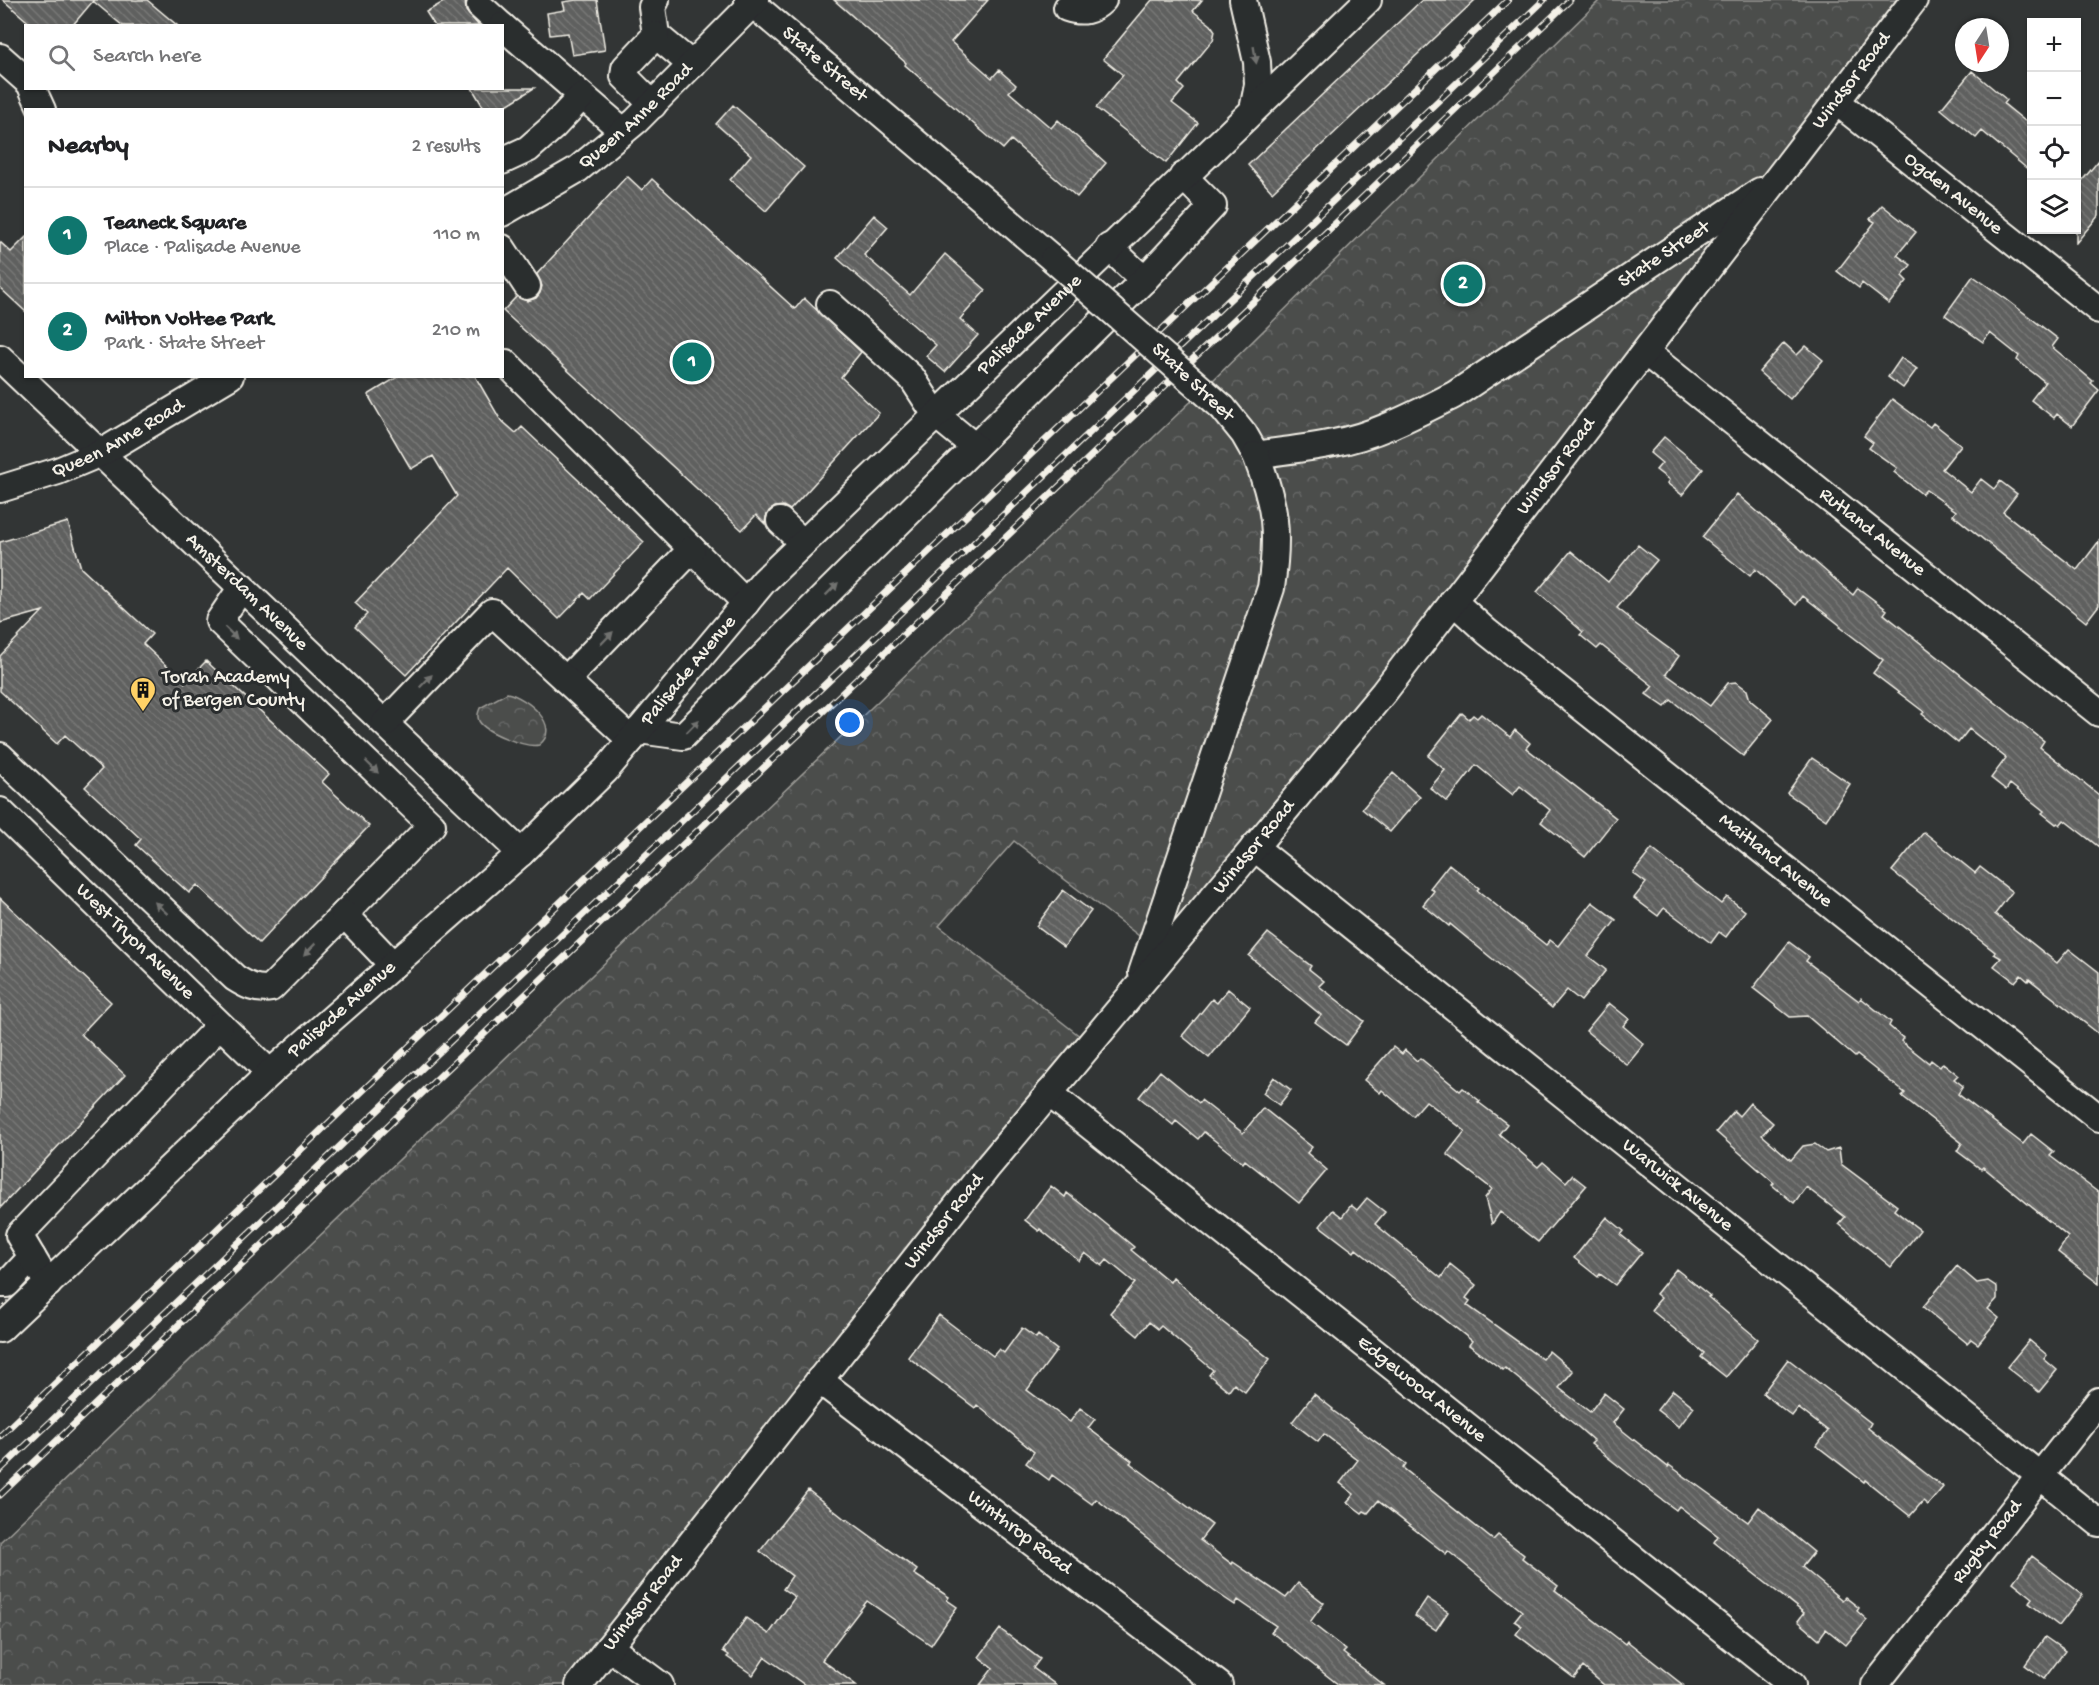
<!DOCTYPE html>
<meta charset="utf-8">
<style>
:root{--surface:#fff;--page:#f2f2f2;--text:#202124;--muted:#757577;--line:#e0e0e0;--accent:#0f766e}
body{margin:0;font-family:"Gochi Hand",sans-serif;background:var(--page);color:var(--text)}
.controls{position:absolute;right:18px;top:18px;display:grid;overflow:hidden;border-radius:0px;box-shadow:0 2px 4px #0004}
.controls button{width:54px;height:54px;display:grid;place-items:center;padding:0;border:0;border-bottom:2px solid var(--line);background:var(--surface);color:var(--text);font:30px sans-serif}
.compass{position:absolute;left:1955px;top:18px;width:54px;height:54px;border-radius:50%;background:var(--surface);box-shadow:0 2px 4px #0004;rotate:192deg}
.you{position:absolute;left:850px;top:723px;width:21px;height:21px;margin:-15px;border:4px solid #fff;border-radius:50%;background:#1a73e8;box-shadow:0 0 0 9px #1a73e833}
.badge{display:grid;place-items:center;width:39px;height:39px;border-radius:50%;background:var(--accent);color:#fff;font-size:20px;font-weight:700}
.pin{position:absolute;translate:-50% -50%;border:3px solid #fff;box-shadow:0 2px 6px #0006}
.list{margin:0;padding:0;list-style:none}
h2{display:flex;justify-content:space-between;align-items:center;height:78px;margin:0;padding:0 24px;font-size:26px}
h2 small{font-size:20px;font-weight:400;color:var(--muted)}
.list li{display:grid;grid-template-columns:39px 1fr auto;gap:18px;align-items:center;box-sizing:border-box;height:96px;padding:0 24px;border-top:2px solid var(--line)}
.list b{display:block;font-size:22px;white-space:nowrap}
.list p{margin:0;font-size:20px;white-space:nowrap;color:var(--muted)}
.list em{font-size:20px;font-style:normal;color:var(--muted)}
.icon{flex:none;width:33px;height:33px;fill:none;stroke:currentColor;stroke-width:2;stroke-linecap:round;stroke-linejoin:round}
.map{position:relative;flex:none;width:2099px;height:1685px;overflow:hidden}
.search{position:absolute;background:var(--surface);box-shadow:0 2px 4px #0004;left:24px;top:24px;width:480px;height:66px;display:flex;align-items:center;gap:15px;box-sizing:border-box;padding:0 21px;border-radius:0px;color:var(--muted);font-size:22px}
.panel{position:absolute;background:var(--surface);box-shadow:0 2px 4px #0004;left:24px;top:108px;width:480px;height:270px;border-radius:0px}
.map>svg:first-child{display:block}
.forest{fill:url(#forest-crowns);stroke:#a09f9a;stroke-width:1.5}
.building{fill:url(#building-back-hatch);stroke:#f4f1e8;stroke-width:1.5}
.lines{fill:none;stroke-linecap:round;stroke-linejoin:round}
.minor-casing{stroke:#f4f1e8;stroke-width:30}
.minor{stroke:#2a2d2e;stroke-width:26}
.rail-casing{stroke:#f4f1e8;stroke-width:7}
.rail{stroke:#2a2d2e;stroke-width:4.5;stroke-dasharray:14;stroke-linecap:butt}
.minor-bridge-casing{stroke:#f4f1e8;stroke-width:30;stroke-linecap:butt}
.minor-bridge{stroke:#2a2d2e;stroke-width:26}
.oneway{fill:#71726f}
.labels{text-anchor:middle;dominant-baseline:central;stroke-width:6;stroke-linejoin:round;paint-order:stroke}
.street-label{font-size:20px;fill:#f4f1e8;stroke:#2a2d2e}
.poi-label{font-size:20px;fill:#f4f1e8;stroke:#2a2d2e;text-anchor:start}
</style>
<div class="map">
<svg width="2099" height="1685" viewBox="0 0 2099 1685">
<defs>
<pattern id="forest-crowns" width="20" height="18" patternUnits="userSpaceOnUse" patternTransform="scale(1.5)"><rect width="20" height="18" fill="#4b4d4c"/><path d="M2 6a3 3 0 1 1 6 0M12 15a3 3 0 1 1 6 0" fill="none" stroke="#666766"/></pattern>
<pattern id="building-back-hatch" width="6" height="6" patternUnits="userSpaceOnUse" patternTransform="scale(1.5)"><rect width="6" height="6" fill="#5f605f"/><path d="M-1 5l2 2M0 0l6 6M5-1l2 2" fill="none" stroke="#777776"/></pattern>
</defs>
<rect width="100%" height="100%" fill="#323535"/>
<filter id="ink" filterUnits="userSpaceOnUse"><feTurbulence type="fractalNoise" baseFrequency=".0167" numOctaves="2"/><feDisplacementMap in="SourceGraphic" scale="12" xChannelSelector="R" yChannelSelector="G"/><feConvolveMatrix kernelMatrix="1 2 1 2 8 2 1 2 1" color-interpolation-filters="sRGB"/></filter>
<g filter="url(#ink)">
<path class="forest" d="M1600,0H1914L1138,987L1151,945L1014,841L939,926L1090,1044L579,1685H0V1542L1204,389Z
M507,693C526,697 563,726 539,745C526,748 486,733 479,721C477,716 478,713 480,708Z"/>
<path class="building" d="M3,0H147L178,26H123L93,1L72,26H33Z
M447,0H465L466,11L479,26H435L426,12Z
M576,0H597L605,50L572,55L568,33L550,35L547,13L565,10L563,2Z
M834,0H988L951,42L992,78L999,70L1016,85L1009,92L1051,128L1058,120L1106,163L1077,197L1011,140L1003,149L905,65L906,63Z
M1152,0H1202L1193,11L1211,25L1215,31L1213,40L1178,83L1184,89L1172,103L1198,123L1166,163L1096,108L1123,75L1103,59Z
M1422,0H1475L1272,192L1248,165Z
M1972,71L2007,100L2004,104L2031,126V172L1982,131L1976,138L1941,109Z
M472,88H534L499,110H485Z
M733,105L804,167L766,211L730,180L751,155L716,124Z
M2099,160V215L2076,243V188Z
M627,176L642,190L652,179L795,309L804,298L861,352L841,377L879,413L790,510L783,506L775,507L769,511L766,517L765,524L756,515L742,530L503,311L517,296L527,301L536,298L540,293L542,286L537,274Z
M1882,205L1916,232L1897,255L1911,265L1902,276L1907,281L1889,304L1862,283L1859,288L1837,271L1875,222L1870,219Z
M874,215L888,227L864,255L910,295L945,254L986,290L960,319L978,335L945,372L926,356L936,345L837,258Z
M26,237V312L0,288V242L11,252Z
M1973,276L2006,299L2058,339L2052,347L2093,381L2091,383L2099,390L2072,426L2057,414L2054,418L2031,400L2045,382L2017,360L2019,356L1990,333L1983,342L1945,315Z
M1784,343L1797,355L1806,346L1823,360L1790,399L1759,372Z
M1901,358L1917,369L1903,388L1888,377Z
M399,376H475L500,419L516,433L522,427L644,542L590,599L584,593L559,619L507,568L406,675L355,627L367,614L355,603L457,496L433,456L411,469L368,395Z
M1892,399L1930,427L1933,423L1961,445L1942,469L1971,492L1981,479L1994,489L2000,481L2017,494L2003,512L2077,570L2099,541V605L2086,622L1953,515L1956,511L1926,490L1922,494L1894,472L1897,468L1869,448L1873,443L1864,436Z
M1664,437L1703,469L1682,495L1667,483L1669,480L1656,470L1662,463L1650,453Z
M1737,494L1853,595L1858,588L1887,610L1884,614L2044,741L2040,747L2099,795V847L2064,820L2060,825L2058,823L2056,824L2042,813L2044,811L2010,784L2006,790L1991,778L2006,758L1969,729L1958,743L1922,714L1924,712L1873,673L1883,660L1840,627L1841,626L1803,596L1796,605L1755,569L1750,576L1702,537Z
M68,522L81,568L152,634L143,644L185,683L206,661L329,774L322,782L369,826L259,943L197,885L189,893L136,845L141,839L85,787L102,769L65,735L57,744L0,691V656L43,611L0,623V542Z
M1638,545L1657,560L1617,608L1631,619L1630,620L1679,656L1666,674L1710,706L1728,683L1736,682L1747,690L1750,700L1773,719L1743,756L1671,700L1665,707L1646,694L1653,686L1601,645L1597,649L1580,635L1583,632L1537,592L1571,551L1608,582Z
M1462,713L1469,719L1473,715L1477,718L1481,714L1510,737L1515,730L1530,743L1526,748L1616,818L1585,857L1541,822L1550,810L1520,786L1513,795L1476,765L1447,802L1430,788L1445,770L1428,756Z
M1812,758L1850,784L1826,820L1787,793Z
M1393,773L1420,797L1390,832L1362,809Z
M1924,832L1975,873L1980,867L2012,892L1995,914L2057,963L2069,949L2099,972V1034L2029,979L2028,981L2021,975L2015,982L1994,966L2001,958L1994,954L1995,952L1892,871Z
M1652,849L1721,904L1727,897L1745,911L1726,937L1719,932L1711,943L1664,908L1658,916L1634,898L1646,883L1633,873Z
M1449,864L1479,888L1477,890L1546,945L1550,940L1558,946L1592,902L1616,920L1588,956L1606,970L1581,1001L1567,990L1552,1008L1450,924L1449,926L1423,905L1434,891L1430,888Z
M1063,890L1091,911L1064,947L1036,926Z
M0,898L111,1002L81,1034L125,1075L0,1208Z
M1268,933L1311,966L1309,969L1324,981L1319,986L1364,1021L1346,1045L1315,1022L1321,1015L1249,956Z
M1789,942L1809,957L1806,961L1859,1001L1861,998L1891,1022L1889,1026L1903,1038L1901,1041L1929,1063L1931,1060L1940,1067L1943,1063L1958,1075L1954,1079L1963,1086L1958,1094L2023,1144L2031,1134L2054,1152L2050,1156L2099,1193V1284L2058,1252L2068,1237L1983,1167L1981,1169L1957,1151L1962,1143L1902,1096L1905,1093L1857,1055L1855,1057L1807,1016L1790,1017L1753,988Z
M1228,989L1250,1007L1209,1058L1182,1036L1212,999L1217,1003Z
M1609,1003L1629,1019L1623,1026L1644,1044L1627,1065L1586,1031Z
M1393,1047L1402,1054L1405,1050L1417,1061L1420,1058L1460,1091L1463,1088L1480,1101L1478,1102L1507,1124L1499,1134L1538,1167L1543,1162L1566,1182L1572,1175L1586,1186L1538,1242L1500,1212L1492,1224L1485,1198L1492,1189L1447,1154L1465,1131L1426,1101L1413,1116L1382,1090L1380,1093L1364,1080Z
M1160,1071L1199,1103L1201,1100L1243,1133L1263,1108L1312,1147L1307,1153L1327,1170L1299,1203L1245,1160L1243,1163L1204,1132L1198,1139L1176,1121L1173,1125L1139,1097Z
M1274,1077L1291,1090L1279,1105L1263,1093Z
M1750,1103L1773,1123L1762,1135L1791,1160L1803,1146L1815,1144L1826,1152L1839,1148L1841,1164L1897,1206L1894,1210L1920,1230L1891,1267L1839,1224L1845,1217L1806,1187L1794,1203L1772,1185L1774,1183L1716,1132L1734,1111L1739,1116Z
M1051,1186L1065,1197L1067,1193L1095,1215L1134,1247L1131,1250L1170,1282L1173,1277L1221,1321L1270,1359L1245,1392L1234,1384L1229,1391L1209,1375L1213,1370L1161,1326L1158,1329L1149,1322L1138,1336L1110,1313L1135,1283L1107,1260L1102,1266L1085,1253L1079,1261L1040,1229L1039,1231L1025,1220Z
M1367,1198L1385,1212L1375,1224L1441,1278L1450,1264L1476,1285L1466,1298L1470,1301L1467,1305L1542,1359L1549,1351L1573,1371L1559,1388L1590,1412L1604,1393L1624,1409L1613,1423L1668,1467L1669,1465L1748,1522L1759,1507L1814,1552L1802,1567L1842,1600L1845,1597L1859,1608L1857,1611L1867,1620L1846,1645L1826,1629L1819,1639L1798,1621L1804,1613L1714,1542L1718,1536L1679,1506L1676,1510L1649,1490L1591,1444L1594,1441L1578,1427L1505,1368L1503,1370L1469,1345L1472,1341L1356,1249L1354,1252L1320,1226L1333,1210L1342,1217L1351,1205L1357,1210Z
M1607,1217L1624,1231L1621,1235L1642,1252L1615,1285L1600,1274L1598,1277L1574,1258Z
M1957,1266L1977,1283L1988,1281L1997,1287V1299L1988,1309L1999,1318L1978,1344L1971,1339L1967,1343L1923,1307Z
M1676,1269L1710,1296L1708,1297L1758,1339L1726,1377L1701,1357L1704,1353L1651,1310L1661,1298L1656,1294Z
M939,1315L993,1356L999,1349L1004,1353L1022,1328L1036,1338L1038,1335L1057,1350L1027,1390L1070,1422L1080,1408L1095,1419L1088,1428L1132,1461L1130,1463L1212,1525L1200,1540L1232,1564L1233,1562L1286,1598L1298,1583L1324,1603L1310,1622L1346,1650L1343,1653L1384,1685H1339L1271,1632L1276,1626L1238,1600L1235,1605L1214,1591L1096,1499L1092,1504L1052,1475L1049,1480L1026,1463L1034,1452L977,1405L975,1408L908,1357Z
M2029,1340L2047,1355L2044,1359L2057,1370L2039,1392L2007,1367Z
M1788,1359L1871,1423L1868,1428L1943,1487L1928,1505L1923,1501L1910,1516L1865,1480L1864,1482L1817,1446L1828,1431L1798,1408L1792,1416L1763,1393Z
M1673,1390L1694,1407L1679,1427L1657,1410Z
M1314,1394L1333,1409L1332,1410L1406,1464L1403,1468L1493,1540L1498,1535L1524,1555L1522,1558L1558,1586L1555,1590L1625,1644L1627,1641L1683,1685H1604L1583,1667L1574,1678L1516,1634L1522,1626L1514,1621L1522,1611L1448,1551L1446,1554L1378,1501L1368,1513L1364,1511L1362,1513L1347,1502L1354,1494L1340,1483L1358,1460L1324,1434L1318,1442L1292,1422Z
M808,1490L846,1520L847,1519L917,1570L914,1574L949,1597L947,1600L957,1607L931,1645L867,1601L822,1660L856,1685H805L765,1657L753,1675L727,1657L729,1655L723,1651L746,1618L769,1634L795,1597L783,1589L792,1576L760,1551Z
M2032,1556L2083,1595L2059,1626L2029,1603L2033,1598L2013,1582Z
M1427,1598L1448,1612L1436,1630L1415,1616Z
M1000,1629L1040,1659L1033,1668L1056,1685H980L993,1668L979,1657Z
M2045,1637L2065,1651L2044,1679L2025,1665Z"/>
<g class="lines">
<defs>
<g id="minor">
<path d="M656,0L652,7L656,35L692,65"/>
<path id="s1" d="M748,0L1053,259"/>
<path d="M1243,0L1257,62L1258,85L1253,110"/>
<path d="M480,6L502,26"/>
<path d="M1067,8C1082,13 1092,11 1103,0"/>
<path d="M502,26L623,131"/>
<path d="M0,57L26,80"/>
<path d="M32,88L42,110"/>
<path id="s2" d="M1837,102L2099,310"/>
<path d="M653,105L624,76L625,68L656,35"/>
<path d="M502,161L528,149L553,127L582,96"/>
<path id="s3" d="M502,213L578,169L636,121L756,0"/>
<path d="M1109,247L1144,280"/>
<path d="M502,248L527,286"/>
<path id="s4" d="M1645,352L2099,713"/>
<path id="s5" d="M0,358L521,853"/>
<path d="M506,363L746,603"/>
<path id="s6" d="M1223,408L1244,434L1256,455C1282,451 1308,448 1334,443C1377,435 1416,414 1454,395L1760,191"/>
<path d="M975,447L1144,280L1213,206L1183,176"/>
<path id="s7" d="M0,489L58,471L101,453L230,376"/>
<path d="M780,521L803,543"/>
<path id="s8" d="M1453,601L1487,632L2099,1118"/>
<path d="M566,680L692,549"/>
<path d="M385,723L492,612L631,740"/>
<path d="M639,730L683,736L975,447L936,415L912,378L830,304"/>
<path d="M0,756L235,978C246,985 257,991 271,988L432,825L219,621L242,587"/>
<path id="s9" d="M0,811L270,1073"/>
<path id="s10" d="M1254,847L2099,1523"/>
<path d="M344,914L393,965"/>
<path d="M1142,973L1271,588C1279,533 1276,507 1256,455"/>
<path id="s11" d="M1049,1093L1792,1685"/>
<path d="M0,1284H7L32,1257"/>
<path d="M48,1284L19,1235L220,1025"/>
<path id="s12" d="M0,1329L270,1073L521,853L606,770L764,581L1368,0"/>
<path id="s13" d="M819,1380L1219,1685"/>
<path d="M609,1647L660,1685"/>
<path id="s14" d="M579,1685L986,1169L1384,692L1914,0"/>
<path id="s15" d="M1875,1685L2099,1401"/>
</g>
</defs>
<use href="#minor" class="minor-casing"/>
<use href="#minor" class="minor"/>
<defs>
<path id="rail" d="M0,1436L1508,0
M0,1470L1544,0
M0,1495L1570,0"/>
</defs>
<use href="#rail" class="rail-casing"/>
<use href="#rail" class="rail"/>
<defs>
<path id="minor-bridge" d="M1053,259L1223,408"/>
</defs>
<use href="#minor-bridge" class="minor-bridge-casing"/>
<use href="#minor-bridge" class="minor-bridge"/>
</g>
<defs><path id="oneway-solid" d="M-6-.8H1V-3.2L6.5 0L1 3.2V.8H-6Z" transform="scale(1.5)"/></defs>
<g class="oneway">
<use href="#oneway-solid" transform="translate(1255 55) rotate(81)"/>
<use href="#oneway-solid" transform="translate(832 589) rotate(-45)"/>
<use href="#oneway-solid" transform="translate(231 633) rotate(44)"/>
<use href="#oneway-solid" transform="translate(607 638) rotate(-46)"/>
<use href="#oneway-solid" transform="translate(426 681) rotate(-46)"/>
<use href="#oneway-solid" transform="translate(693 726) rotate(-45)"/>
<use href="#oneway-solid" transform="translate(372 767) rotate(44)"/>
<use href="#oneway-solid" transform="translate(161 908) rotate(-137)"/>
<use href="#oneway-solid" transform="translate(310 949) rotate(135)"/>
</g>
</g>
<defs>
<symbol id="building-pin" viewBox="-11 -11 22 30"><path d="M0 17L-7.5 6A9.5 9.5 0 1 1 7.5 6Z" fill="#ffd166" stroke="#2a2d2e"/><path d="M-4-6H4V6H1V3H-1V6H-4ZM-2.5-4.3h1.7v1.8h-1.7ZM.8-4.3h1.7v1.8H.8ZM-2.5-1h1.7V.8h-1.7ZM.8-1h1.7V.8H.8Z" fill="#111"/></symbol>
</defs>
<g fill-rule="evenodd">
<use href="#building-pin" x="128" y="675" width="30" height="40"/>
</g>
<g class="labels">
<g class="street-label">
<text stroke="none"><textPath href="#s1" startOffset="100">State Street</textPath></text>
<text stroke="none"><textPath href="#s14" startOffset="2048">Windsor Road</textPath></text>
<text stroke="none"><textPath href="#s3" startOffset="166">Queen Anne Road</textPath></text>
<text stroke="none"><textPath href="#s2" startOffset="148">Ogden Avenue</textPath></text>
<text stroke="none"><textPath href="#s6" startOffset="519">State Street</textPath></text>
<text stroke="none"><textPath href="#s12" startOffset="1440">Palisade Avenue</textPath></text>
<text transform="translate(1192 383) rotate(43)">State Street</text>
<text stroke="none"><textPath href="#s7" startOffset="129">Queen Anne Road</textPath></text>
<text stroke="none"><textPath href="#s14" startOffset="1562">Windsor Road</textPath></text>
<text stroke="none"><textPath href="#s4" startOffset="290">Rutland Avenue</textPath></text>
<text stroke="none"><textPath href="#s5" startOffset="340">Amsterdam Avenue</textPath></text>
<text stroke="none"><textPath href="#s12" startOffset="954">Palisade Avenue</textPath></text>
<text stroke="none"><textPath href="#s14" startOffset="1076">Windsor Road</textPath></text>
<text stroke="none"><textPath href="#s8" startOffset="414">Maitland Avenue</textPath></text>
<text stroke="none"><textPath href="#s9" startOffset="188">West Tryon Avenue</textPath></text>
<text stroke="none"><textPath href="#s12" startOffset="468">Palisade Avenue</textPath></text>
<text stroke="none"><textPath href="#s10" startOffset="542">Warwick Avenue</textPath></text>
<text stroke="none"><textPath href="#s14" startOffset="590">Windsor Road</textPath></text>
<text stroke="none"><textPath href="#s11" startOffset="476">Edgewood Avenue</textPath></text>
<text stroke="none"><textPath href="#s13" startOffset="252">Winthrop Road</textPath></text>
<text stroke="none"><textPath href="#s15" startOffset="182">Rugby Road</textPath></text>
<text stroke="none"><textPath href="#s14" startOffset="104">Windsor Road</textPath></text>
</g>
<g class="poi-label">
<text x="162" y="678">Torah Academy<tspan x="162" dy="23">of Bergen County</tspan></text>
</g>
</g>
</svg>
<div class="controls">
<button>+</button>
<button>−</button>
<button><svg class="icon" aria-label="locate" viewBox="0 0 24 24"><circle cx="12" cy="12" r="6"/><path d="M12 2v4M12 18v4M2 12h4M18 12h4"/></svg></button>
<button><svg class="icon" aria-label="layers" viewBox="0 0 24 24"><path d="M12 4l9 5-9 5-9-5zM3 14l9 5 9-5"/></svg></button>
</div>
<svg class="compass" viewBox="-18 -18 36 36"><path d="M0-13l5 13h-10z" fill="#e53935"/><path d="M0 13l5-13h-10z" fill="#757577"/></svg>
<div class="you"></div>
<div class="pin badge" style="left:692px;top:362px">1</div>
<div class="pin badge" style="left:1463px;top:284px">2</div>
<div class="search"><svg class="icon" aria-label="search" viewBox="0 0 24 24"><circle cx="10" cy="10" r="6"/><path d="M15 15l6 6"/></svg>Search here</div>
<section class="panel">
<h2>Nearby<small>2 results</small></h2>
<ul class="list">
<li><span class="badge">1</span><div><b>Teaneck Square</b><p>Place · Palisade Avenue</p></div><em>110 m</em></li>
<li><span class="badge">2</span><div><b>Milton Voltee Park</b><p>Park · State Street</p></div><em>210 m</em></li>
</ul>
</section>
</div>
